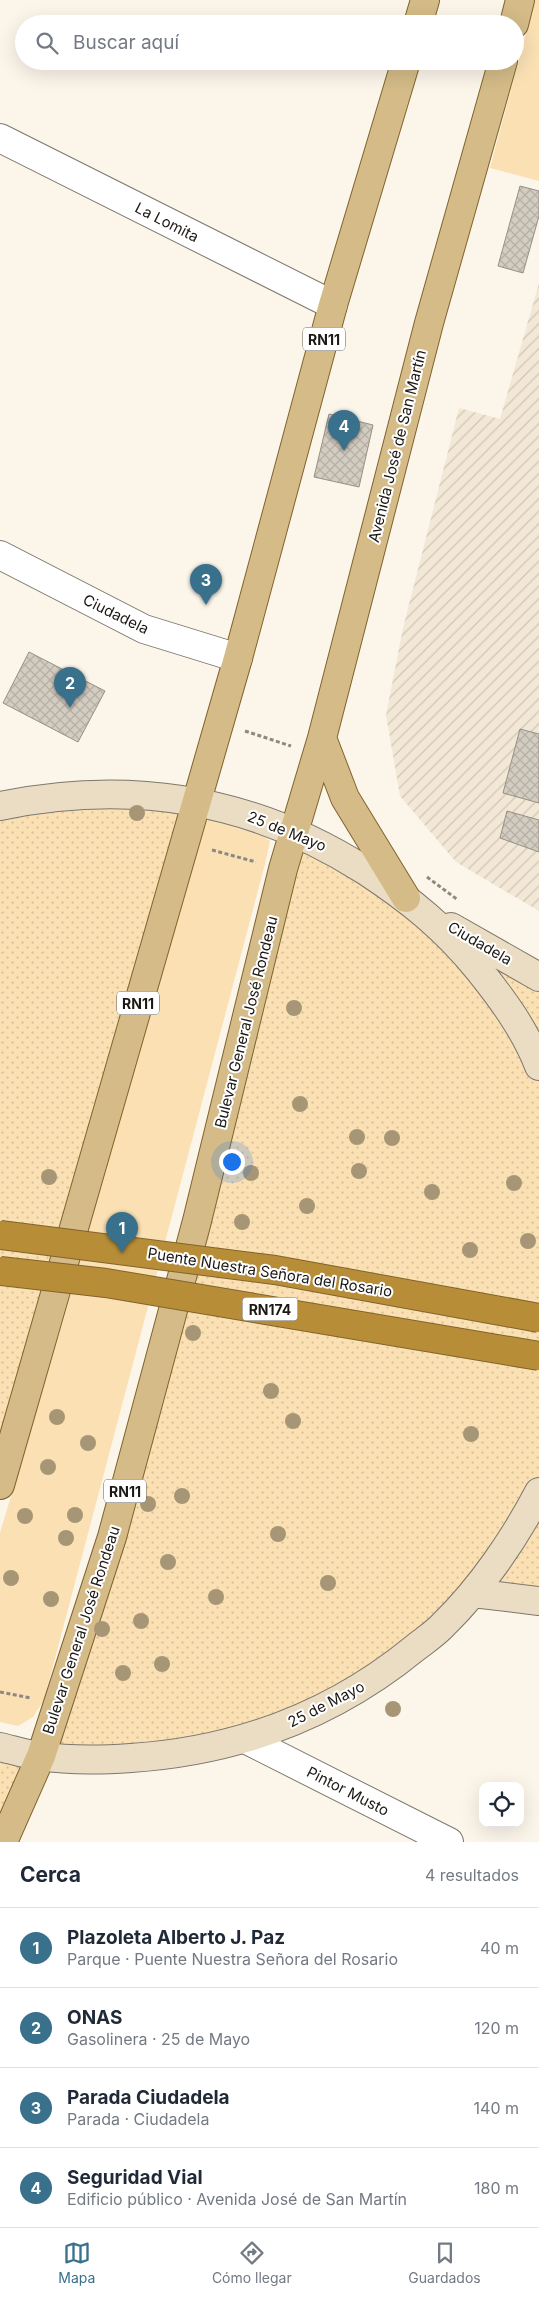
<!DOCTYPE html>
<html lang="es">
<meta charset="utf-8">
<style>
:root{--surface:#fff;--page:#f6f6f7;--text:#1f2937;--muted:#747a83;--line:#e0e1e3;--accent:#39708b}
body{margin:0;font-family:Inter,sans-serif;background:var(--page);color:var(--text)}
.controls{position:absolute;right:15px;bottom:15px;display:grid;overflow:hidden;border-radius:10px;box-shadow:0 5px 20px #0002}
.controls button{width:45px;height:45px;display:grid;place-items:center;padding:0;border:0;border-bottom:1px solid var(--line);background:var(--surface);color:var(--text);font:25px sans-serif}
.you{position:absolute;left:231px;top:1161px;width:18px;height:18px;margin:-12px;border:4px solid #fff;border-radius:50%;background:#1a73e8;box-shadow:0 0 0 8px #1a73e833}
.badge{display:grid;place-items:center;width:32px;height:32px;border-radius:50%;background:var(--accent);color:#fff;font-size:16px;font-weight:700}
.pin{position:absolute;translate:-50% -41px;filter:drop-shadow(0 1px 2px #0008)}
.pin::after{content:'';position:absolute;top:26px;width:18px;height:15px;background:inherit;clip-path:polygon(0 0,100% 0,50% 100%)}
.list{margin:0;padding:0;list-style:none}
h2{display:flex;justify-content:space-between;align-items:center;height:65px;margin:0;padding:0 20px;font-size:21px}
h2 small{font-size:16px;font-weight:400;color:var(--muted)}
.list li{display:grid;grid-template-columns:32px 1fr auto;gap:15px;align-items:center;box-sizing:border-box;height:80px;padding:0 20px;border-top:1px solid var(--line)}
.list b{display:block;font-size:19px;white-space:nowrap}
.list p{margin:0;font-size:16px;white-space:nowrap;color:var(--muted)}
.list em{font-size:16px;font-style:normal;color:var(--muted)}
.icon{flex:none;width:28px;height:28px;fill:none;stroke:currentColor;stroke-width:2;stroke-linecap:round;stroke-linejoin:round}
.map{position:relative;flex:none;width:539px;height:1842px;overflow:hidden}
.search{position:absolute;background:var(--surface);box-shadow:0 5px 20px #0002;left:15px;right:15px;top:15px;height:55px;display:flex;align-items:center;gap:12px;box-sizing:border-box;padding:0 18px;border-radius:28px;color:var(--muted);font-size:19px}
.sheet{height:385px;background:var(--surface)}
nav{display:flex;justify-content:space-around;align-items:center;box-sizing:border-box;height:70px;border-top:1px solid var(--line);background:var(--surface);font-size:14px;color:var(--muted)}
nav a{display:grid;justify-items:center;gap:2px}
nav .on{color:var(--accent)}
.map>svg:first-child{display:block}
.industrial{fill:url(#industrial-furrows)}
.grass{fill:url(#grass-dots)}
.park{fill:#fae0b3}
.building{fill:url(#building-cross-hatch);stroke:#969085}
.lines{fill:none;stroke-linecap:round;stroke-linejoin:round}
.street-casing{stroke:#7d776d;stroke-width:30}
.secondary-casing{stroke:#7d776d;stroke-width:30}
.primary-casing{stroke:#81642c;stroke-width:30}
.path{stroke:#8d8881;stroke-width:3;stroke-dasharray:4 2.5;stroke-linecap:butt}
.street{stroke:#fff;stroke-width:28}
.secondary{stroke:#eaddc3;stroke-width:28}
.primary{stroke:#d4bb88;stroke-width:28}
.highway-bridge-casing{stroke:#81642c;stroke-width:30;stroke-linecap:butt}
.highway-bridge{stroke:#b88d38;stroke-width:28}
.tree{fill:#a79675}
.labels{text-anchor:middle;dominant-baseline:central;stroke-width:4;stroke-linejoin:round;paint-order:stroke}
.shield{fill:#fff;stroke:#605e5b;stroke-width:1}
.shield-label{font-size:14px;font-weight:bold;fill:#1c1915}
.street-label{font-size:15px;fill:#1c1915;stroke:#fff}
</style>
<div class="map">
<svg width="539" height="1842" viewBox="0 0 539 1842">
<defs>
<pattern id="industrial-furrows" width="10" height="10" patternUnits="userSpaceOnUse" patternTransform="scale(1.25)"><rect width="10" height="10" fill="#f3e8d6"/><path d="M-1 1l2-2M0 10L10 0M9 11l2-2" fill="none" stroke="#d0c6b7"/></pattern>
<pattern id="grass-dots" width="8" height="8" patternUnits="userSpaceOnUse" patternTransform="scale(1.25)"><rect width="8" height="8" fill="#fae0b3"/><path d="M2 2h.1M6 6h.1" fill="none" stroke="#d6c099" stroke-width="1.8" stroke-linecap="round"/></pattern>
<pattern id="building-cross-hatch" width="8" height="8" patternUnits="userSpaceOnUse" patternTransform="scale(1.25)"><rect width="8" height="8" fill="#d3ccc1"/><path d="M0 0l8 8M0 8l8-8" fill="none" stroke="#b5afa5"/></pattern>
</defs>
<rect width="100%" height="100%" fill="#fcf5ea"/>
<path class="industrial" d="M539,283V911L456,862L400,796L386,715L403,628L459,408L500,419Z"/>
<path class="grass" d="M195,801L0,1485V806Z
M295,832L539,977V1601L473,1593L443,1625L247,1740L41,1756L0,1842V1747L40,1756Z"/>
<path class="park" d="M535,0H539V181L490,168Z
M209,819L261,835L270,841L265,864L44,1700L33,1717L18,1726L0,1722V1533L62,1325L201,828Z"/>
<path class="building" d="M520,186L539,191V216L523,273L498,266Z
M329,414L373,425L359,487L314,477Z
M29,652L105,691L78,742L3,703Z
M520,729L539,734V803L503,793Z
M507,811L539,820V852L500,838Z"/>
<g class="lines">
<defs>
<path id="street" d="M0,138L333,305
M0,555L144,629L238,658
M247,1740L449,1842"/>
<path id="secondary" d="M0,806C131,779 252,798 366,871C410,900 445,928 479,970C503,1000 525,1030 539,1066
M451,927L539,977
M473,1593L539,1601
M0,1747C13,1750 27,1755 41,1756C70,1761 102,1760 131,1758C238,1751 332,1716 415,1648C425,1640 436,1633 444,1624C481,1588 515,1538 539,1492"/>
<path id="primary" d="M418,24L425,0
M514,24L520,0
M322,738L345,798L406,898
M0,1485L238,658L333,305L406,61
M3,1842L41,1756L112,1537L197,1221L283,869L322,738L429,323L503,61"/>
</defs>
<use href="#street" class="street-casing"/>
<use href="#secondary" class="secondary-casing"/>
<use href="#primary" class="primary-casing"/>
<path class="path" d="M245,731L291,746
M212,850L256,862
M427,877L458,900
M0,1692L31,1698"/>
<use href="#street" class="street"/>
<use href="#secondary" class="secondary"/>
<use href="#primary" class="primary"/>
<defs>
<path id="highway-bridge" d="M0,1235L275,1270L539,1318
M0,1271L106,1283L539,1356"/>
</defs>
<use href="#highway-bridge" class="highway-bridge-casing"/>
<use href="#highway-bridge" class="highway-bridge"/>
</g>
<g class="tree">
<circle cx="137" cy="813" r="8"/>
<circle cx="294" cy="1008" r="8"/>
<circle cx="300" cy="1104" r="8"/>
<circle cx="357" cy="1137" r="8"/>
<circle cx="392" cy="1138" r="8"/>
<circle cx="359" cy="1171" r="8"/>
<circle cx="251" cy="1173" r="8"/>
<circle cx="49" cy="1177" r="8"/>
<circle cx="514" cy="1183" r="8"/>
<circle cx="432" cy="1192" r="8"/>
<circle cx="307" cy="1206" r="8"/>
<circle cx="242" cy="1222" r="8"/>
<circle cx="528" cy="1241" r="8"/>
<circle cx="470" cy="1250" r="8"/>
<circle cx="193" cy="1333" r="8"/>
<circle cx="271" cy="1391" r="8"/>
<circle cx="57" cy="1417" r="8"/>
<circle cx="293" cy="1421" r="8"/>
<circle cx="471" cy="1434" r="8"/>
<circle cx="88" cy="1443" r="8"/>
<circle cx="48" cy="1467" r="8"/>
<circle cx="182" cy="1496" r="8"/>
<circle cx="148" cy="1504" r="8"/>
<circle cx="75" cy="1515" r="8"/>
<circle cx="25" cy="1516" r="8"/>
<circle cx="278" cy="1534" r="8"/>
<circle cx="66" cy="1538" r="8"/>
<circle cx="168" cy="1562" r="8"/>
<circle cx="11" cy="1578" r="8"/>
<circle cx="328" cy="1583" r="8"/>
<circle cx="216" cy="1597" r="8"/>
<circle cx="51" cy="1599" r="8"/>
<circle cx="141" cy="1621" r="8"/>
<circle cx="102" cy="1629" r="8"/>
<circle cx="162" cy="1664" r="8"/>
<circle cx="123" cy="1673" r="8"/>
<circle cx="393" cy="1709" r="8"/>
</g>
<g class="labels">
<g class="shield">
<rect x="303" y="327.5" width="42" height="23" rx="4"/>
<rect x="117" y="991.5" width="42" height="23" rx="4"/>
<rect x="242.5" y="1297.5" width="55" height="23" rx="4"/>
<rect x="104" y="1479.5" width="42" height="23" rx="4"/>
</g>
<g class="shield-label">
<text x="324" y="339">RN11</text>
<text x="138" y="1003">RN11</text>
<text x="270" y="1309">RN174</text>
<text x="125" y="1491">RN11</text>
</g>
<g class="street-label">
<text transform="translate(167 222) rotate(27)">La Lomita</text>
<text transform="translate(397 446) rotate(-76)">Avenida José de San Martín</text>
<text transform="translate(116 614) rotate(26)">Ciudadela</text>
<text transform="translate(287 831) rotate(22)">25 de Mayo</text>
<text transform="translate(480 943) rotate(30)">Ciudadela</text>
<text transform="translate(246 1022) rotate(-76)">Bulevar General José Rondeau</text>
<text transform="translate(270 1272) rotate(9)">Puente Nuestra Señora del Rosario</text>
<text transform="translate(81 1630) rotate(-72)">Bulevar General José Rondeau</text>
<text transform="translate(326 1704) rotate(-27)">25 de Mayo</text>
<text transform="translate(348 1791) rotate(27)">Pintor Musto</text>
</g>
</g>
</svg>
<div class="controls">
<button><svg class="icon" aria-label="locate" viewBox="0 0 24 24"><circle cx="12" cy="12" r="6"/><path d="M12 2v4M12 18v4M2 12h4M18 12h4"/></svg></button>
</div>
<div class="you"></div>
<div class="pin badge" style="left:122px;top:1253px">1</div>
<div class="pin badge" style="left:70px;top:708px">2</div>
<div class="pin badge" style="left:206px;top:605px">3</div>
<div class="pin badge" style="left:344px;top:451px">4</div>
<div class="search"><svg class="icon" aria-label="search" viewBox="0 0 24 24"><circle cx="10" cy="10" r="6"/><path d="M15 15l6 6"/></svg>Buscar aquí</div>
</div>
<section class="sheet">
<h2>Cerca<small>4 resultados</small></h2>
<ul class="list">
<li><span class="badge">1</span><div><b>Plazoleta Alberto J. Paz</b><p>Parque · Puente Nuestra Señora del Rosario</p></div><em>40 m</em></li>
<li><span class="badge">2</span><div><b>ONAS</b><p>Gasolinera · 25 de Mayo</p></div><em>120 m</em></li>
<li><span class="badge">3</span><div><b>Parada Ciudadela</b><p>Parada · Ciudadela</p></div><em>140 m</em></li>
<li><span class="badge">4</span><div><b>Seguridad Vial</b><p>Edificio público · Avenida José de San Martín</p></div><em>180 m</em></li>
</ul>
</section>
<nav>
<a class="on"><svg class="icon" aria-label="map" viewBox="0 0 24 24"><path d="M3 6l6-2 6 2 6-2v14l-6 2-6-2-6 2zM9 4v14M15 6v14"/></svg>Mapa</a>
<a><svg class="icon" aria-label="directions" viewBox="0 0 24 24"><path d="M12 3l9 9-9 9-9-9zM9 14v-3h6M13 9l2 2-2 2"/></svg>Cómo llegar</a>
<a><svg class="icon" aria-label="saved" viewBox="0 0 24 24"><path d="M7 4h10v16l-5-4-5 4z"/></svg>Guardados</a>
</nav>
